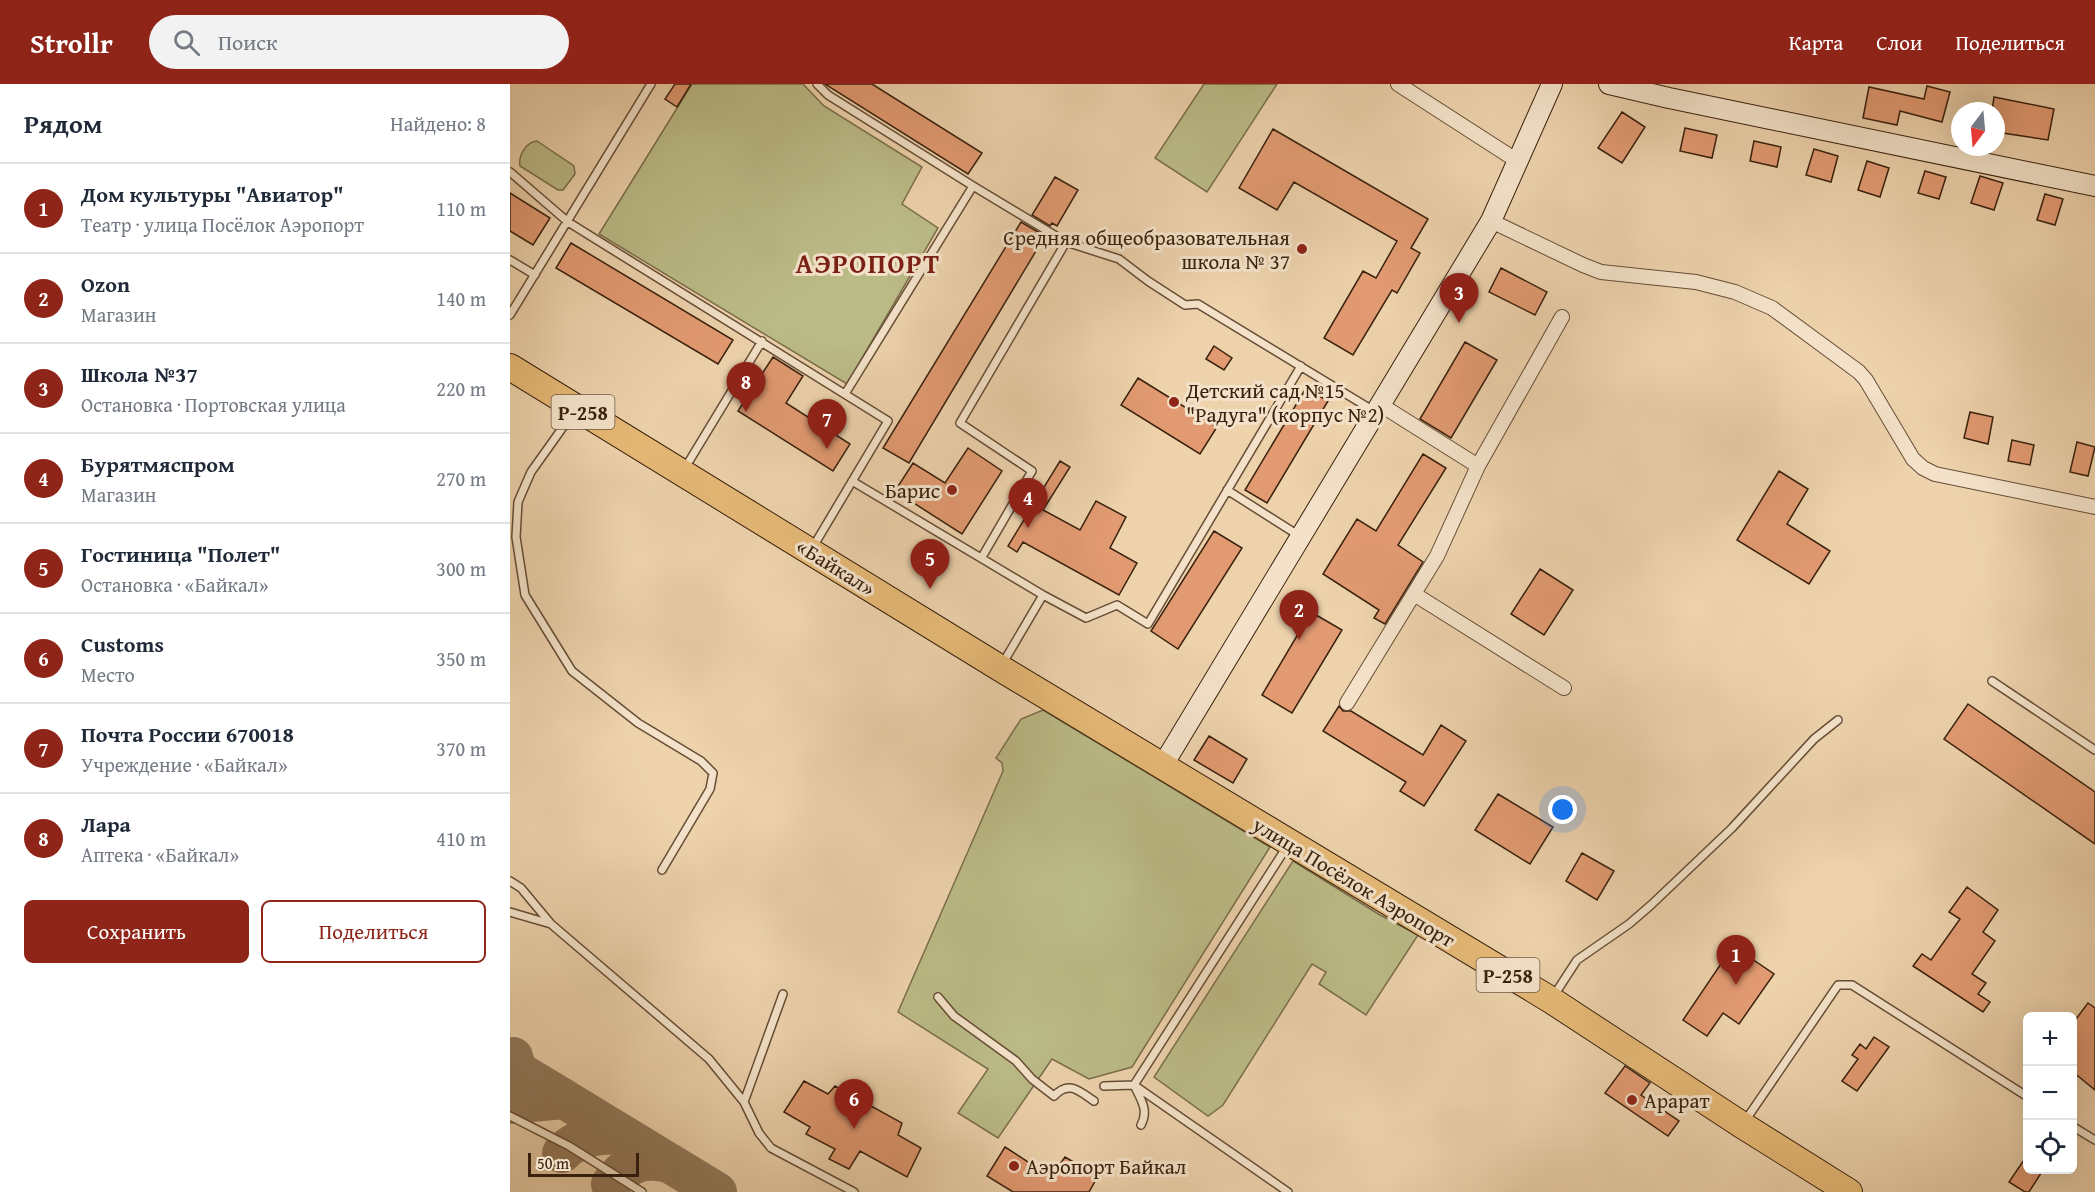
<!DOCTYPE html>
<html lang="ru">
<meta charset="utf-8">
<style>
:root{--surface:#fff;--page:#f2f2f3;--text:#1f2937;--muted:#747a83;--line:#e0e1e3;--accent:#8f2418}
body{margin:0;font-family:"Gentium Book Plus",serif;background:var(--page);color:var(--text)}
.controls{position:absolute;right:18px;bottom:18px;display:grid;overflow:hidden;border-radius:9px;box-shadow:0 6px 24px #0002}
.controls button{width:54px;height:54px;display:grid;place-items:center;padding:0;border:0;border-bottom:2px solid var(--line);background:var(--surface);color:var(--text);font:30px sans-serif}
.compass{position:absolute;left:1441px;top:18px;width:54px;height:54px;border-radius:50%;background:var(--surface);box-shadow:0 6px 24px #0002;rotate:196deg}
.scale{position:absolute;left:18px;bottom:15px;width:111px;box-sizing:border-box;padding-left:6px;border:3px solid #39210d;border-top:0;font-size:16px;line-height:21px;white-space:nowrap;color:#39210d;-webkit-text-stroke:4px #f3e2c9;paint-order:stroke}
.you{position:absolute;left:1053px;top:726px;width:21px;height:21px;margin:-15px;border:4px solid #fff;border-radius:50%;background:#1a73e8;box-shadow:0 0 0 9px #1a73e833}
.badge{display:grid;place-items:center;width:39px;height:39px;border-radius:50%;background:var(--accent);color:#fff;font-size:20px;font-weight:700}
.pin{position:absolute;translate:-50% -50px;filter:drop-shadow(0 2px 3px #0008)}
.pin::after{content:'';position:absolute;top:32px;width:21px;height:18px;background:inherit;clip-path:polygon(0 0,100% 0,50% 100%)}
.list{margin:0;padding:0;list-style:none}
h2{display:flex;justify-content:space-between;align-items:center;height:78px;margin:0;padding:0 24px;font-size:26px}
h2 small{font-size:20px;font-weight:400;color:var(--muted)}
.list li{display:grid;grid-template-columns:39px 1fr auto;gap:18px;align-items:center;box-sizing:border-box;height:90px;padding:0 24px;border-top:2px solid var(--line)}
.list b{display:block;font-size:22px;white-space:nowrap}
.list p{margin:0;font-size:20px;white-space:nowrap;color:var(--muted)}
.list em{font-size:20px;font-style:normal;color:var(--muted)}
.actions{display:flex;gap:12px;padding:18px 24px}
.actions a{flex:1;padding:14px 0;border:2px solid var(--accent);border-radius:9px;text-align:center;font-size:21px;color:var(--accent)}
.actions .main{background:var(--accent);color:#fff}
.icon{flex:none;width:33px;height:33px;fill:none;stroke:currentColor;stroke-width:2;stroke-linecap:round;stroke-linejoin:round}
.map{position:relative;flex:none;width:1585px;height:1108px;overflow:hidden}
header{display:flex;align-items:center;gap:36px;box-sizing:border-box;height:84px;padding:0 30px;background:var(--accent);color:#fff}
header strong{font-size:28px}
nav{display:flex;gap:33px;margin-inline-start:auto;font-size:21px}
.search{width:420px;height:54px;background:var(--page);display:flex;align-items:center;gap:15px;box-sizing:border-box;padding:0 21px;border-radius:33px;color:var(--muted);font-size:22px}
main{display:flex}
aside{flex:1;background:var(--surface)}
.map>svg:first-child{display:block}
.green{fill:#bbbb87;stroke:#7a6e4a;stroke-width:1.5}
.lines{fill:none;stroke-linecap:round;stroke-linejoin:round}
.taxiway{stroke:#937a5c;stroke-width:40}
.building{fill:#e29a72;stroke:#39210d;stroke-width:1.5}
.lane-casing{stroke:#664d35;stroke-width:10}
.street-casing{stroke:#664d35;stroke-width:16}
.secondary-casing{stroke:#39210d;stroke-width:22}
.highway-casing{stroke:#39210d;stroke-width:28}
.lane{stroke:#f3e2c9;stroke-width:7}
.street{stroke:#f3e2c9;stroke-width:14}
.secondary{stroke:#f3e2c9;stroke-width:20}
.highway{stroke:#e6b976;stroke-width:26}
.poi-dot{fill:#8f2418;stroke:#f3e2c9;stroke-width:2}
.labels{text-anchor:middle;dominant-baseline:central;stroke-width:6;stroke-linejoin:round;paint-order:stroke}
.shield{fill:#f3e2c9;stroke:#715b45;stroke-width:1.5}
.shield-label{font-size:20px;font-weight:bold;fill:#39210d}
.poi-label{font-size:21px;fill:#39210d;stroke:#f3e2c9;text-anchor:start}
.street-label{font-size:21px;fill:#39210d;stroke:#f3e2c9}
.district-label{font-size:27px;font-weight:bold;letter-spacing:1.5px;fill:#7a1f14;stroke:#f3e2c9}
</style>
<header>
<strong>Strollr</strong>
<div class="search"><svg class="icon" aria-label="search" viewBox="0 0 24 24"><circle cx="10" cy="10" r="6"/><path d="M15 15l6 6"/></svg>Поиск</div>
<nav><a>Карта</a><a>Слои</a><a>Поделиться</a></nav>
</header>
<main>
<aside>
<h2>Рядом<small>Найдено: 8</small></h2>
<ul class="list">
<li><span class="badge">1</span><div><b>Дом культуры &quot;Авиатор&quot;</b><p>Театр · улица Посёлок Аэропорт</p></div><em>110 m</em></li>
<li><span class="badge">2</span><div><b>Ozon</b><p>Магазин</p></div><em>140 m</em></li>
<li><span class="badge">3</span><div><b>Школа №37</b><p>Остановка · Портовская улица</p></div><em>220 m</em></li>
<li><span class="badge">4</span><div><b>Бурятмяспром</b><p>Магазин</p></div><em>270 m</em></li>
<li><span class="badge">5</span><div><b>Гостиница &quot;Полет&quot;</b><p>Остановка · «Байкал»</p></div><em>300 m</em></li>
<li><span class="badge">6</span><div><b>Customs</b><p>Место</p></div><em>350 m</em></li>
<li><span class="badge">7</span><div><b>Почта России 670018</b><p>Учреждение · «Байкал»</p></div><em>370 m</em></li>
<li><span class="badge">8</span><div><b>Лара</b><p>Аптека · «Байкал»</p></div><em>410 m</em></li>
</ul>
<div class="actions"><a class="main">Сохранить</a><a>Поделиться</a></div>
</aside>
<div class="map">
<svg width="1585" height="1108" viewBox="0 0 1585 1108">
<rect width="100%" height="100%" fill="#edd2ac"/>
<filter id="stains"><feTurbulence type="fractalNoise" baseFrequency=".00333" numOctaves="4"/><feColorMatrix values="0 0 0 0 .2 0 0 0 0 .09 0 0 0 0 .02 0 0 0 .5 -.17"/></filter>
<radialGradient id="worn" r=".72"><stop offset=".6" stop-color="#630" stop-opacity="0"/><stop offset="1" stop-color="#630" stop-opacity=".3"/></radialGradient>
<path class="green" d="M182,0H293L314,22L412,83L392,120L428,144L337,300L89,150Z
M694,0H767L697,108L645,74Z
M27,57L64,82L65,90L53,106H48L10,82C8,72 16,58 27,57Z
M533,626L760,763L622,983L579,995L542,975L488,1054L448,1029L478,985L388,928L493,687L492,679L486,674L511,635Z
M783,777L870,831L908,851L856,931L809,900L816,888L802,880L713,1021L698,1032L644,993Z"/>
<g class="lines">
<path class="taxiway" d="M3,973L6,983L9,988L54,1015
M0,1020L54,1015L207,1108
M52,1069C68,1052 93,1049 115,1052
M101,1100C116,1079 134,1073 159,1079"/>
</g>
<path class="building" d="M165,0H181L167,23L155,15Z
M315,0H362L472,69L458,90Z
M1417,2L1440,8L1432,38L1390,27L1387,41L1353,34L1359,3L1414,15Z
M1484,13L1544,25L1538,56L1486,48V27H1482Z
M1112,28L1135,43L1112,79L1088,64Z
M1175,44L1207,51L1202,74L1170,67Z
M763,45L918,135L901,164L910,169L887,209L882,206L843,271L814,254L853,187L866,194L887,157L784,98L767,126L729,104Z
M1244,57L1271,63L1267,83L1240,77Z
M1304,65L1328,72L1321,98L1296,91Z
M1357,77L1379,84L1370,113L1348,106Z
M1415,87L1436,93L1429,115L1408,109Z
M1470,92L1493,99L1484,126L1461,119Z
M545,93L568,106L547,142L542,139L540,142L522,131Z
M0,109L40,134L23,161L0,147Z
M1535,110L1553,115L1545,141L1527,136Z
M511,138L535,152L399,379L373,364Z
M61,159L223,256L208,280L46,184Z
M991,184L1037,208L1025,231L979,208Z
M955,258L987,276L941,354L910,335Z
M704,262L722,274L714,286L696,275Z
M263,273L293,292L276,319L340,360L323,387L228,327Z
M628,294L707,343L690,370L611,321Z
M796,304L818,317L757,419L735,406Z
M1460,328L1483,333L1478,360L1454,354Z
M1502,356L1524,361L1520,381L1498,377Z
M1567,358L1585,363L1578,392L1560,388Z
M458,364L492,387L452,450L385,407L403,379L435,399Z
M913,370L936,384L888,461L913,478L875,540L864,534L869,526L813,490L847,435L866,447Z
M550,377L560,383L533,426L570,446L586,417L616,433L600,464L627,479L609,511L513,458L507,468L498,462Z
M1269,387L1298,405L1277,440L1320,467L1299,500L1227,456Z
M704,447L732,464L668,565L641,547Z
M1030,485L1063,506L1034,551L1001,530Z
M801,528L832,546L782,629L752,611Z
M1458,620L1585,708V760L1434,655Z
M829,622L833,627H841L913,671L931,641L956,657L914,722L890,707L896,698L813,647Z
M699,652L737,675L723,699L684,676Z
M988,710L1043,743L1020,780L965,746Z
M1072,769L1104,787L1087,816L1056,797Z
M1457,803L1488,826L1473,848L1485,857L1462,890L1476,899L1468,910L1480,918L1473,928L1403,882L1412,870L1421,876L1450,835L1439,828Z
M1223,862L1264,890L1229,940L1213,929L1197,952L1173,936Z
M1578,919L1585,924V1006L1563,988V939Z
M1364,953L1379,963L1347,1007L1332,997L1348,975L1342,971L1350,960L1356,965Z
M1115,982L1140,999L1131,1011L1169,1037L1158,1052L1095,1009Z
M294,997L318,1010L325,1002L392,1039L388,1051L411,1064L397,1093L350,1067L339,1085L319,1075L325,1065L296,1050L300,1043L274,1028Z
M495,1063L541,1093L555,1073L588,1092L579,1108H503L477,1092Z
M1518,1070V1086H1533L1519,1108H1515L1499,1098Z"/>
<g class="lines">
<defs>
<path id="lane" d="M307,0L318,11L463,102L335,310
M0,88L58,138L378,337L303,463
M463,102L556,158L450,339L522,387L472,473
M556,158L609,175L638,197L675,221L688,220L864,327
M0,176L25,191
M0,231L141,0
M63,329L21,388L8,418L6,453L15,511L62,587L128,639L191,677L203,689L200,705L152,786
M175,384L252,257
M342,397L533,511L493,579
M717,406L788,451
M533,511L576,534L607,521L638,540L791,282
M1482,597L1585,666
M0,797L11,804L41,840L199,975L234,1018L249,1049L261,1064L344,1108
M0,828L41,840
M428,913L444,932L506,977L522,995L544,1012C559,996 569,1007 584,1017
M1043,913L1067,876L1119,840L1141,821L1222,744L1304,655L1328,636
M624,1001L778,1108
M624,1001C631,1016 639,1026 631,1041
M594,1002L624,1001L776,764
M234,1018L273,910
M0,1032L59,1062L132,1108
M1235,1037L1328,901H1342L1518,1013
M1562,1042L1585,1056"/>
<path id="street" d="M888,0L1009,78
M981,137L1073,181L1091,188L1186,198L1225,208L1262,224L1349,288L1356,296L1403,375L1413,384L1425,390L1585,423
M968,382L1052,233
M904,510L1054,604
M837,619L927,472L968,382L871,321"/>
<path id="secondary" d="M1099,0L1159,14L1585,102
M653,681L981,137L1042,0"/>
<path id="highway" d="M0,283L490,584L1041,916L1232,1041L1339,1108"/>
</defs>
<use href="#lane" class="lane-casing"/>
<use href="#street" class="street-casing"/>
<use href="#secondary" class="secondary-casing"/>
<use href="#highway" class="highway-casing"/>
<use href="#lane" class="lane"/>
<use href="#street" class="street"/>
<use href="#secondary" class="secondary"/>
<use href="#highway" class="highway"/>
</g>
<g class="poi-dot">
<circle cx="792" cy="165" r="6"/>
<circle cx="664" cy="318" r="6"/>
<circle cx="442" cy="406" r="6"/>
<circle cx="1122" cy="1016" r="6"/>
<circle cx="504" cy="1082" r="6"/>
</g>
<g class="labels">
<g class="shield">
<rect x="41.5" y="311" width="63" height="34" rx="4.5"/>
<rect x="966.5" y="874" width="63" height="34" rx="4.5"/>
</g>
<g class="shield-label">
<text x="73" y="328">Р-258</text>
<text x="998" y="891">Р-258</text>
</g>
<g class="poi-label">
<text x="780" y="153" text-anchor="end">Средняя общеобразовательная<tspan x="780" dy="24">школа № 37</tspan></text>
<text x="676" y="306">Детский сад №15<tspan x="676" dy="24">"Радуга" (корпус №2)</tspan></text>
<text x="430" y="406" text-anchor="end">Барис</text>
<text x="1134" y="1016">Арарат</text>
<text x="516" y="1082">Аэропорт Байкал</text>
</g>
<g class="street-label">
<text transform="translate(326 483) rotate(32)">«Байкал»</text>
<text transform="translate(844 798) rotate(31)">улица Посёлок Аэропорт</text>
</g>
<g class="district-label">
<text x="358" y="179">АЭРОПОРТ</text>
</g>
</g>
<rect width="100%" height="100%" filter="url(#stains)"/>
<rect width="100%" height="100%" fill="url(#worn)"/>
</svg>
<div class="controls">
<button>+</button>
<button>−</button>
<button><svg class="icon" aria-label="locate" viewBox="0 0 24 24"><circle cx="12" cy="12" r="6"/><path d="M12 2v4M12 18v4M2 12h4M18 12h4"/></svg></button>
</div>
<svg class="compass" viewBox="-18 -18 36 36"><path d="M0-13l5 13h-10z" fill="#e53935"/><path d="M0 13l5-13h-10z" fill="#747a83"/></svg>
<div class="scale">50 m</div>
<div class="you"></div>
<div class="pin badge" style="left:1226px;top:901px">1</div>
<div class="pin badge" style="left:789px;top:556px">2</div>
<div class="pin badge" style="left:949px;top:239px">3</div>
<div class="pin badge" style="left:518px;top:444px">4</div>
<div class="pin badge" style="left:420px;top:505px">5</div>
<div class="pin badge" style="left:344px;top:1045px">6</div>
<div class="pin badge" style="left:317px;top:365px">7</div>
<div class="pin badge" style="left:236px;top:328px">8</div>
</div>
</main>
